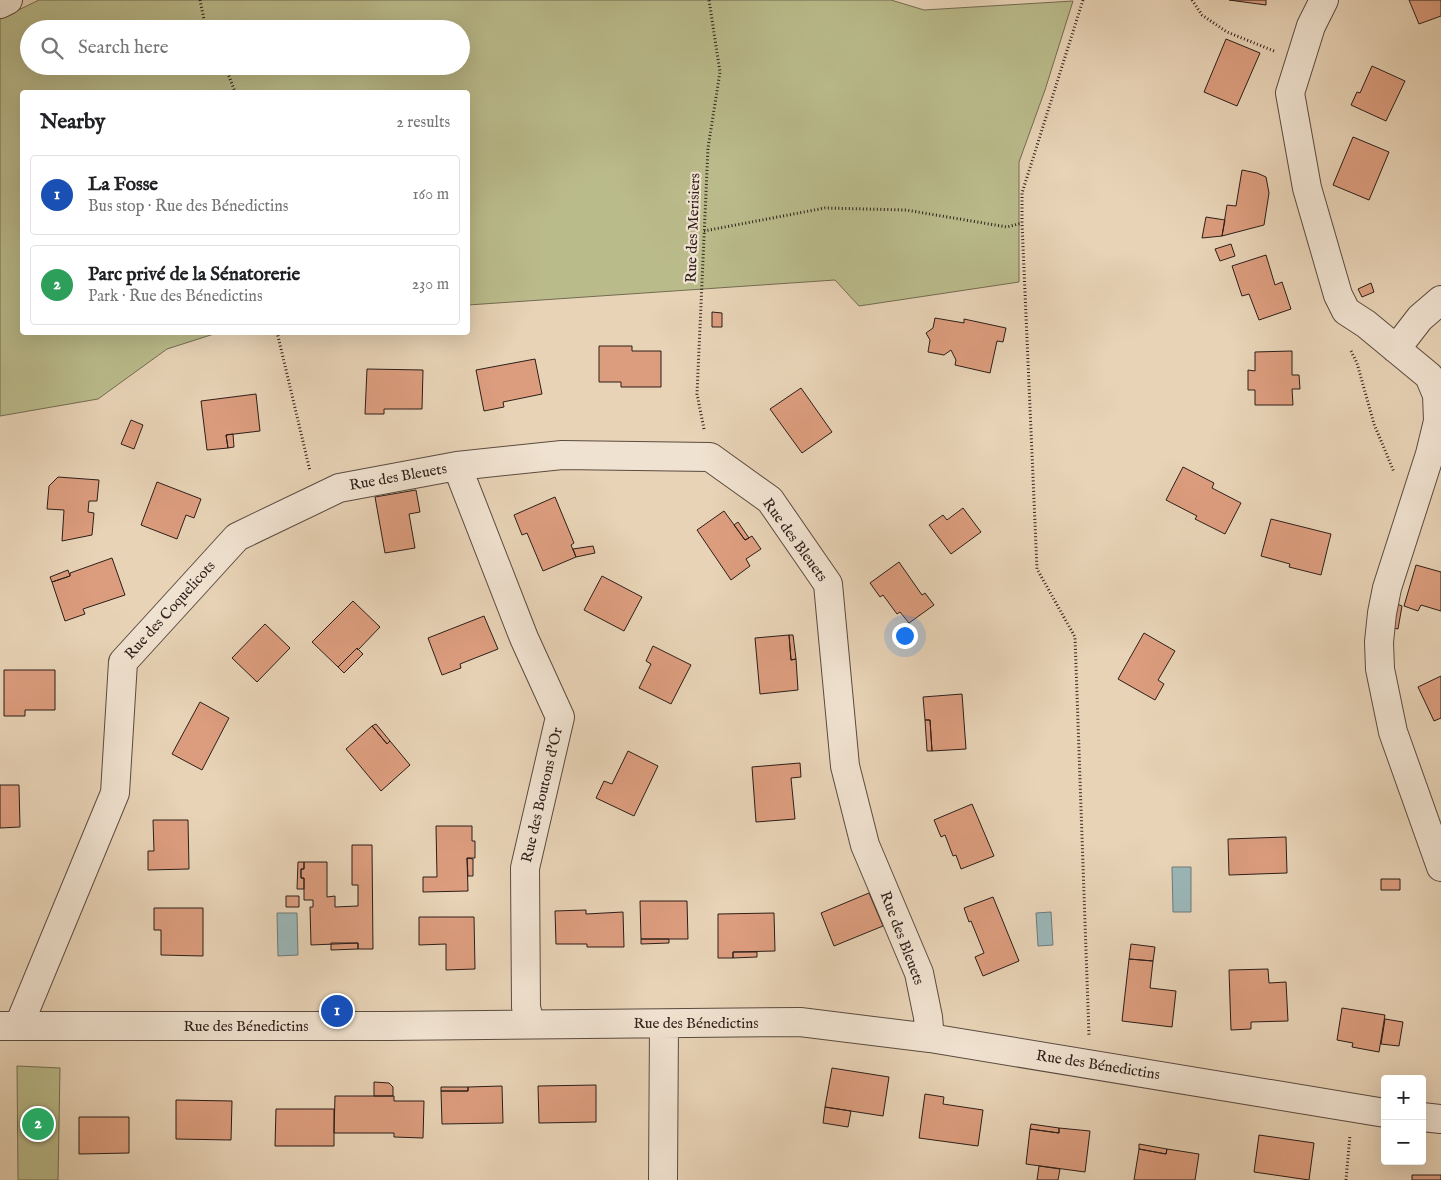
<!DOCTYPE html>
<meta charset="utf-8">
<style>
:root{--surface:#fff;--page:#f2f2f2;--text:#202124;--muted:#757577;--line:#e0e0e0;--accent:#8f2418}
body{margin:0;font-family:"IM FELL English",serif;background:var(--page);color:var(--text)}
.controls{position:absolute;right:15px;bottom:15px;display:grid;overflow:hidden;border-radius:5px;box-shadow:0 5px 20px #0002}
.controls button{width:45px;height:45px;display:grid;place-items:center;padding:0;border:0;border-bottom:1px solid var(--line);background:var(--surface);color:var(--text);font:25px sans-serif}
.you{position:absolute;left:904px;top:635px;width:18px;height:18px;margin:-12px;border:4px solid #fff;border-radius:50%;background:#1a73e8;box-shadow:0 0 0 8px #1a73e833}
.badge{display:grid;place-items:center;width:32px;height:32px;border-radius:50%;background:var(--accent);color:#fff;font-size:16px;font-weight:700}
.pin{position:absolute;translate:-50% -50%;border:2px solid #fff;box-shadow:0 1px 5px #0006}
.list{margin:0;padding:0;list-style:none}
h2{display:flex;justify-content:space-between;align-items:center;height:65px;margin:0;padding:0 20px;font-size:21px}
h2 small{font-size:16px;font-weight:400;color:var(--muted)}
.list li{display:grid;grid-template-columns:32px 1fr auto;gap:15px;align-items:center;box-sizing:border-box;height:80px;margin:0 10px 10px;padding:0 10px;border:1px solid var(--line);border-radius:5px}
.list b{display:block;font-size:19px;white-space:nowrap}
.list p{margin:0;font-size:16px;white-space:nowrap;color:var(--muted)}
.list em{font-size:16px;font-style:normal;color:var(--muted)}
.icon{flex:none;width:28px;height:28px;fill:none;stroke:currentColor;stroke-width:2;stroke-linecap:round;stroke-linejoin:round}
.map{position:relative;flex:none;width:1441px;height:1180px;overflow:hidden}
.search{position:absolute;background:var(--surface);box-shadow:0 5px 20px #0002;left:20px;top:20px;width:450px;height:55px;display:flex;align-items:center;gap:12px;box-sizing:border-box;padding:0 18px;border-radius:28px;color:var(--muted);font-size:19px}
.panel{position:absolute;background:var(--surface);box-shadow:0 5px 20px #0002;left:20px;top:90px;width:450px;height:245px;border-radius:5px}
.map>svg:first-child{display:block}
.green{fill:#babb8b;stroke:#736c52;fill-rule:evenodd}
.water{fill:#9ab6b7;stroke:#6e7978}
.building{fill:#dc9d7e;stroke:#2c1e19}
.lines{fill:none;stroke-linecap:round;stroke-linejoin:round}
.minor-casing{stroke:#5b4b40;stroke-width:30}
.path{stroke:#2c1e19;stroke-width:3;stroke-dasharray:1 2.5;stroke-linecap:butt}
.minor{stroke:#f0e2d0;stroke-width:28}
.labels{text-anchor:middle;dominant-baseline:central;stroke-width:4.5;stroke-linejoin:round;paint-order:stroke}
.street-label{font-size:15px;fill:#2c1e19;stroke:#f0e2d0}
</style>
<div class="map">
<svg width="1441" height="1180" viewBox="0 0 1441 1180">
<rect width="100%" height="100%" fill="#e8d3b6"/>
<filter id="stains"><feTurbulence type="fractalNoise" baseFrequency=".004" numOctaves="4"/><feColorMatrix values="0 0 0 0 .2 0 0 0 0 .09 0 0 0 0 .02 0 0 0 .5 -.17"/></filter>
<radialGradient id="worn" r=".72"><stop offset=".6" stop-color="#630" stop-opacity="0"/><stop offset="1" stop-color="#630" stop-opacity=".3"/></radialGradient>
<path class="green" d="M39,0H891L924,10L1073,1L1045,90L1019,162V282L859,306L835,280L468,305V92H22V332L217,333L167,349L98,399L0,416V19ZM29,29H461V66H29Z
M17,1066L60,1068L58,1180H18Z"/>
<path class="water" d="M1172,867H1191V912H1173Z
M1051,912L1053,945L1038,946L1036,913Z
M277,913H297L298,955L278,956Z"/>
<path class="building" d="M1229,0H1266V5Z
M1409,0H1441V16L1419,24Z
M1226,39L1260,53L1237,106L1204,92Z
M1372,66L1405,81L1386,121L1351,105L1357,92L1360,93Z
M1353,137L1389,152L1369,200L1333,185Z
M1242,170L1257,173L1266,177L1269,193L1264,225L1222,236L1227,205L1236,206Z
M1206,217L1225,220L1222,236L1202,238Z
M1231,244L1235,256L1220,261L1215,249Z
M1266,255L1275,285L1282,282L1291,309L1259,320L1249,294L1242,296L1232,266Z
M1371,283L1374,292L1362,297L1358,289Z
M712,312L722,313V327H712Z
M935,318L964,323V319L1006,328L1003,342L997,341L990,373L955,365L956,360L951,350L944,355L928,352L930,340L926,333L933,328Z
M599,346H632V351H661V387H621V382H599Z
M1292,351V375H1299L1300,389H1292L1293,405H1255V390H1248V370L1255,371V352Z
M535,359L542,394L503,402L504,407L484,411L476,370Z
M367,369L423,370L422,409H384V414H365Z
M801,388L832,432L802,453L770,409Z
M256,394L260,431L226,435L228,448L207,450L201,401Z
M131,420L143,425L134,449L121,444Z
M233,434L234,447L228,448L226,435Z
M1183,467L1214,483L1212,488L1241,503L1225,534L1195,519L1197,516L1166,500Z
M58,477L99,480L97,501H89L88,512L94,513L92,535L62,541L64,510L47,509L49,486Z
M157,482L201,499L194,518L186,515L177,539L141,525Z
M416,490L420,512L409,514L415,548L385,553L375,497Z
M555,497L574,543L571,545L576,557L543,571L527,533L522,535L514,515Z
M963,508L981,532L951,554L929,525L943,515L947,520Z
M724,511L745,540L752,536L761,549L746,559L750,566L731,580L697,530Z
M1271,519L1331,534L1321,575L1289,567L1290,564L1261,556Z
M738,522L749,538L745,540L734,525Z
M593,546L595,553L576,557L573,549Z
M112,558L125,595L83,609L85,614L65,621L52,582L70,576V573Z
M899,562L922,595L925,593L934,605L909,623L900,612L897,614L883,595L880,597L870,583Z
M1416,565L1441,572V611L1421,605L1418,611L1404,606Z
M68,570L70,576L52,582L50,577Z
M602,576L642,597L624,631L584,610Z
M353,601L380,627L358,650L357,648L338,667L312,642Z
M1397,604L1402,606L1398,629L1393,628Z
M484,616L498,649L460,664L461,668L442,675L428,638Z
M265,624L290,648L257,682L232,658Z
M1144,633L1175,651L1158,680L1164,684L1155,700L1118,679Z
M789,635H793L796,659L791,660Z
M789,635L791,660L796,659L798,690L760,694L755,638Z
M653,646L691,665L671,704L639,688L651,664L646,661Z
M357,648L363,654L344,673L338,667Z
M4,670H55V710H25V716H4Z
M1441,676V718L1434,721L1418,687Z
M962,694L966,749L932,751L930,720H925L923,697Z
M200,702L229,718L202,770L172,754Z
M925,720H930L932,751H927Z
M376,724L390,741L387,744L372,726Z
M372,726L387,744L390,741L410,765L381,791L346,749Z
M628,751L658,766L634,816L596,798L604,781L612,784Z
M800,763L801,777L791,778L795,819L756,822L752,767Z
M0,785H19L20,827L0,828Z
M972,804L994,856L961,869L956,855L953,856L945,835L941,837L934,820Z
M153,820H188L189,869L148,870V851H154Z
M436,826H472V841H475V858H467L468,891L423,892V877H437Z
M1286,837L1287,873L1229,875L1228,839Z
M352,845H372L373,949H358V943L311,945L310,907H313V900H304V878H301V869H304V862H327V897L335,896V907L358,906V885H352Z
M467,858L473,859V876H468Z
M298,862H304V869H301V878H304V889H297Z
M1381,879H1400V890H1381Z
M869,893L883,926L834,946L821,913Z
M286,896H299V907H286Z
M993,897L1019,961L983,976L975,957L984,953L971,921L969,922L964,908Z
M640,901H687L688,939H641Z
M154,908H203V956L161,955V930H154Z
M586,910V914L623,912L624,947H587V944H556L555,911Z
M774,913L775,951L733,952V958H718V914Z
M419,917H474L475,969L446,970V944L419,945Z
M641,939H669V943L641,944Z
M331,943H358V949L331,950Z
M1131,944L1155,947L1153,961L1129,959Z
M733,952H757V957L733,958Z
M1129,959L1153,961L1150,988L1176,991L1172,1027L1122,1021Z
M1268,969L1269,983L1286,982L1288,1021L1251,1022V1029L1231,1030L1229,970Z
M1342,1008L1385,1015L1379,1052L1352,1047L1353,1043L1337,1040Z
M1385,1019L1403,1022L1399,1046L1381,1044Z
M832,1068L889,1077L883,1116L825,1107Z
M374,1082L389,1083L393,1087V1096H374Z
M596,1085V1122L539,1123L538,1086Z
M502,1086L503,1123L442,1124L441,1091H468V1087Z
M441,1087H468V1091H441Z
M925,1094L944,1097L943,1104L983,1110L978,1146L919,1138Z
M335,1096H394V1101H424L423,1138L394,1137V1133H334Z
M176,1100L232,1101L231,1140L176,1139Z
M825,1107L851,1111L848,1127L823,1123Z
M276,1109H334V1146H275Z
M79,1117H129V1153L79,1154Z
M1031,1124L1059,1128V1133L1030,1129Z
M1059,1128L1090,1131L1085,1172L1026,1164L1030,1129L1059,1133Z
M1259,1135L1314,1143L1309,1180L1254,1172Z
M1139,1144L1167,1149L1166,1154L1139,1149Z
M1139,1149L1166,1154L1167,1149L1199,1154L1195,1180H1134Z
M1039,1166L1060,1169L1058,1180H1037Z
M1412,1175H1441V1180H1412Z"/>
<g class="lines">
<defs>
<path id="minor" d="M1324,0L1311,26L1290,93L1307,188L1338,295L1346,311L1366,324L1429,376L1437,395L1438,421L1430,454L1387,588L1382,613L1379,642L1380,669L1393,732L1441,867
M0,4L8,0
M1396,349L1420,318L1441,300
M457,466L524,638L560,717L525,868L526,1007L530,1024
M19,1025L115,793L123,662L237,537L339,488L457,466L562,455L710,457L770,500L828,584L845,766L865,845L919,973L928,1017L930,1038
M1,1026H388L800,1022L930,1038L1385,1113
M1422,1117L1441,1119
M663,1180L664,1024"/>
</defs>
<use href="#minor" class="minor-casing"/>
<path class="path" d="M200,0L206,29
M1083,0L1022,193V223L1037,569L1075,637L1089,1036
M1192,0L1202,15L1227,32L1274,51
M225,66L235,92
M704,231L825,208L906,210L1007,227L1022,223
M277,332L310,471
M1351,351L1357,363L1374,424L1394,472
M704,429L697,394L708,148L720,72L709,0
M1346,1180L1350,1135"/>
<use href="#minor" class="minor"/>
</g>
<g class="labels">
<g class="street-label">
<text transform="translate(693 228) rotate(-88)">Rue des Merisiers</text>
<text transform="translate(398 477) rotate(-10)">Rue des Bleuets</text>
<text transform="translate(795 540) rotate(54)">Rue des Bleuets</text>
<text transform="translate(170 610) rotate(-48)">Rue des Coquelicots</text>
<text transform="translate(542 795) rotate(-77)">Rue des Boutons d'Or</text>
<text transform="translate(902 938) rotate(69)">Rue des Bleuets</text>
<text x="696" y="1023">Rue des Bénedictins</text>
<text x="246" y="1026">Rue des Bénedictins</text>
<text transform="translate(1098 1065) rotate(9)">Rue des Bénedictins</text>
</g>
</g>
<rect width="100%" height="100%" filter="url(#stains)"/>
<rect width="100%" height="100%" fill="url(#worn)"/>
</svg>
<div class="controls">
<button>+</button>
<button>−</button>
</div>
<div class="you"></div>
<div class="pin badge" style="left:337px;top:1011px;background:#1a4fb4">1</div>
<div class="pin badge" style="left:38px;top:1124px;background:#2e9e5b">2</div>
<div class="search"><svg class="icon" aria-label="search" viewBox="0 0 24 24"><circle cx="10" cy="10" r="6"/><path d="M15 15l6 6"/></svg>Search here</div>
<section class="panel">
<h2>Nearby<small>2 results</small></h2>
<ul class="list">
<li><span class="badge" style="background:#1a4fb4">1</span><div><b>La Fosse</b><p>Bus stop · Rue des Bénedictins</p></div><em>160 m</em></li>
<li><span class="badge" style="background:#2e9e5b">2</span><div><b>Parc privé de la Sénatorerie</b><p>Park · Rue des Bénedictins</p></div><em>230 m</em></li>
</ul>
</section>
</div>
